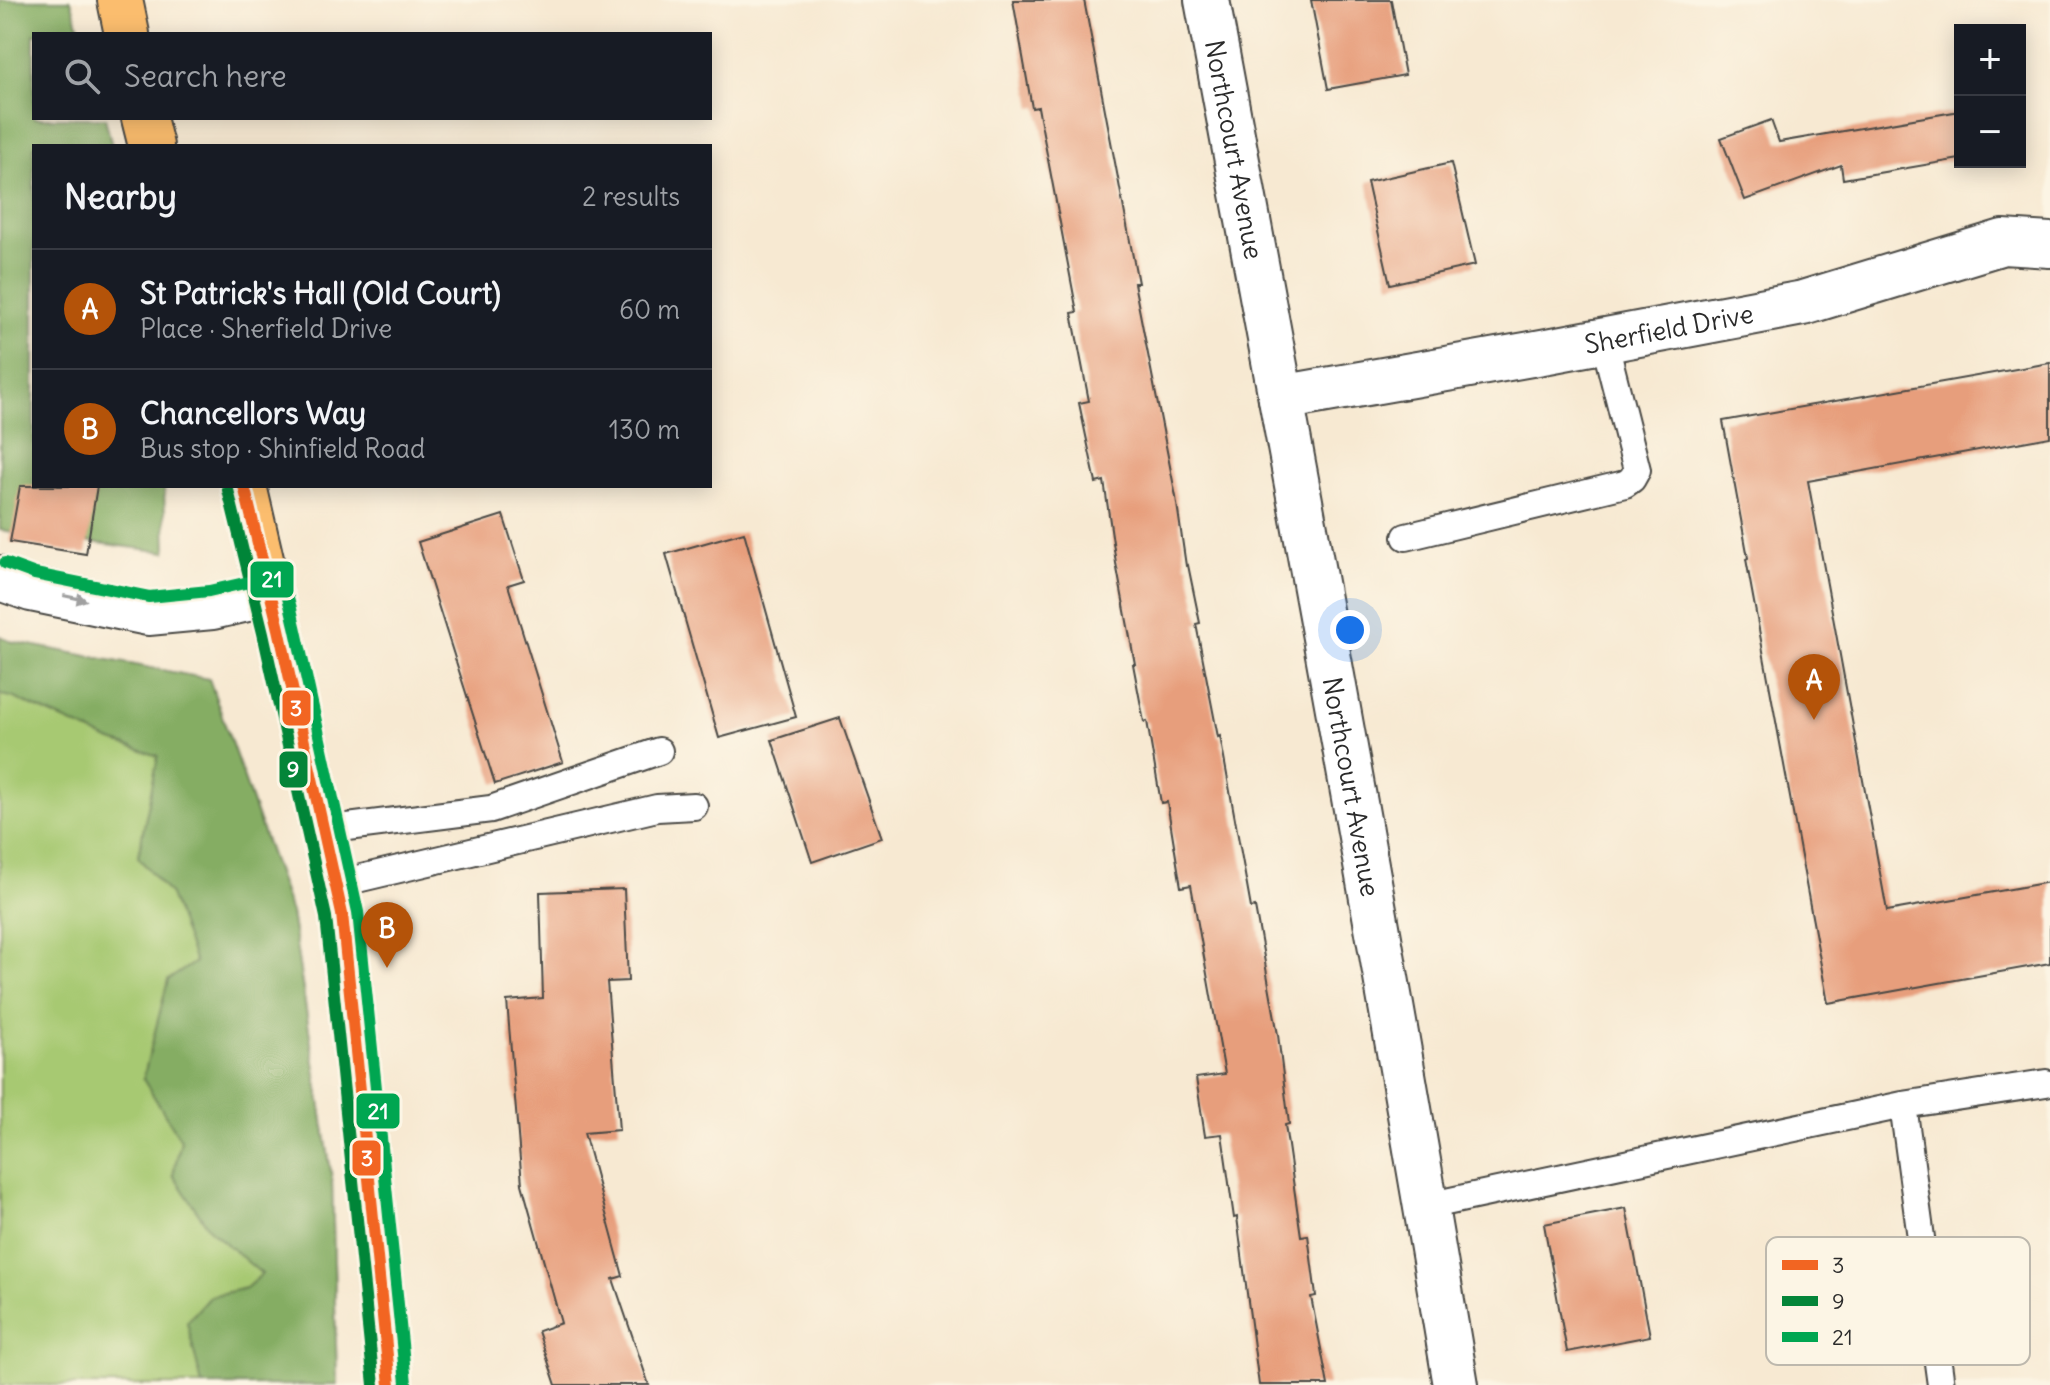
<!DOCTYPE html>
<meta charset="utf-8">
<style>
:root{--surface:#171b24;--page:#242831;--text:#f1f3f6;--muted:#9ea1a6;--line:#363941;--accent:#b45309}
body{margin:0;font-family:Delius,sans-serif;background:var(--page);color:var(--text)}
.controls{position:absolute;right:24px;top:24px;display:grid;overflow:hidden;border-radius:0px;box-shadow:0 4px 20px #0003}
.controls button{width:72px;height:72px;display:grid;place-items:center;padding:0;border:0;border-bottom:2px solid var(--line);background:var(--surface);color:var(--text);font:40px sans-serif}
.you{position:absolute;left:1350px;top:630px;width:28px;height:28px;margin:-20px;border:6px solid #fff;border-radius:50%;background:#1a73e8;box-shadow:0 0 0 12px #1a73e833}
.badge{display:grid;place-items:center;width:52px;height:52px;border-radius:50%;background:var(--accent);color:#fff;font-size:26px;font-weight:700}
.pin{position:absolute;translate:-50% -66px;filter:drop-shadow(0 2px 4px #0008)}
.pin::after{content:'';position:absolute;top:42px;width:28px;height:24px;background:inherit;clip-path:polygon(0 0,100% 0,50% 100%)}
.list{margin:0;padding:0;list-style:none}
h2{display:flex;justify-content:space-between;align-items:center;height:104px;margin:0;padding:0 32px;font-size:34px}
h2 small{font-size:26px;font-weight:400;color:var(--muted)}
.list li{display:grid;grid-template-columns:52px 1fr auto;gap:24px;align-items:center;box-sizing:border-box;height:120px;padding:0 32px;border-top:2px solid var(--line)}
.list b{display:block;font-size:30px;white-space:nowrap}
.list p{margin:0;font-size:26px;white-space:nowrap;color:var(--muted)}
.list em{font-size:26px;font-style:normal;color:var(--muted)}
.icon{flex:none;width:44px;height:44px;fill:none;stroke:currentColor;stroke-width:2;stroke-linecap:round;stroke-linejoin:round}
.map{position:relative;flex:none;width:2050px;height:1385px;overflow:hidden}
.search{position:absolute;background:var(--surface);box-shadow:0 4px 20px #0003;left:32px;top:32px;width:680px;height:88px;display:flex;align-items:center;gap:20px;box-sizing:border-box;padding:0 28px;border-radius:0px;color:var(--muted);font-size:30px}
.panel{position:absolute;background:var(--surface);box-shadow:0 4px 20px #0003;left:32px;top:144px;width:680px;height:344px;border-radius:0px}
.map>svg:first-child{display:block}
.green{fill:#a7c972;stroke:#697a4e;stroke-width:2}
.forest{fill:#85ad64;stroke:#586c48;stroke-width:2}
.building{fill:#e79e7c}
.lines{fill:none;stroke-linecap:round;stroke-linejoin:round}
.lane-casing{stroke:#4a4844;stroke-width:30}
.street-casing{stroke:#4a4844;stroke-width:48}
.primary-casing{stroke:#4a4844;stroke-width:48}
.lane{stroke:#fff;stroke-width:26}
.street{stroke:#fff;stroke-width:44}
.primary{stroke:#fbbd6e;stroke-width:44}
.bus-1-casing{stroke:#fcf5e5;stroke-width:18}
.bus-2-casing{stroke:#fcf5e5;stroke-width:18}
.bus-3-casing{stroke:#fcf5e5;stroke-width:18}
.bus-1{stroke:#f26522;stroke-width:12}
.bus-2{stroke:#048539;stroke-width:12}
.bus-3{stroke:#00a651;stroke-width:12}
.oneway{fill:#a0a0a0}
.labels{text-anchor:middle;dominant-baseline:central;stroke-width:6;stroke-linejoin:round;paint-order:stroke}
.street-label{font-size:26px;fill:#2b2b2b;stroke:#fcf5e5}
.key{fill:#fcf5e5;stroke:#bdb8ad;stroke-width:2}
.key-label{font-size:22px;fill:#2b2b2b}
.line-badge{stroke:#fcf5e5;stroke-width:3}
.badge-label{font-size:22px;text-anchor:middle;font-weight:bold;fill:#fff}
</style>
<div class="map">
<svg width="2050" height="1385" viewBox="0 0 2050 1385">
<rect width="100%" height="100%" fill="#fcf5e5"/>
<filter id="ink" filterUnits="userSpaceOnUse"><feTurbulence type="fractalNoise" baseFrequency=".0125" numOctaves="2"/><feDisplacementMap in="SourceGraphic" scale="16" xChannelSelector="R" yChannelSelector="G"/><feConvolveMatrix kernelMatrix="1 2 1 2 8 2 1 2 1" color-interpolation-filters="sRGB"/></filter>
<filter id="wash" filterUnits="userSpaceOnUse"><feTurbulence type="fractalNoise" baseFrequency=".006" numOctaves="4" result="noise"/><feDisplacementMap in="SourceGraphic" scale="32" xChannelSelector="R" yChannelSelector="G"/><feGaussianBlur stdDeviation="1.8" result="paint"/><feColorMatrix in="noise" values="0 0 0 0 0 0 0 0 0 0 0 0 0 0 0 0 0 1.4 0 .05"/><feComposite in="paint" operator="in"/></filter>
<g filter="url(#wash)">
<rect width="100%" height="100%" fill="#f7e9d2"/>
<path class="green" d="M0,636L9,641L209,679L291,913L332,1179L337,1385H0Z"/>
<path class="forest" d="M0,0H71L81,34H34V118H105L112,146H34V486H164L166,552L0,530Z
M0,636L9,641L209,679L291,913L332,1179L337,1385H202L187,1322L210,1296L246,1288L262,1274L210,1230L173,1175L181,1140L143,1079L168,980L195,962L170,895L138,857L158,756L109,740L12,697L0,695Z"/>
<g id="blocks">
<path class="building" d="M1013,0H1084L1138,283H1134L1176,497L1186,566L1188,565L1200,623L1196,624L1218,737L1220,736L1251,908L1255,907L1278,1035L1289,1124L1285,1125L1301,1236L1308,1235L1316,1296L1311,1297L1328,1385H1259L1237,1217L1234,1218L1222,1134L1205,1136L1196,1078L1225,1074L1191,885L1181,887L1167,802L1161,803L1147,721L1144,722L1133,664H1135L1116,563L1104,481L1096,483L1079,403L1089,401L1072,313L1077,312L1038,107L1032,108Z
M1311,0H1391L1405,75L1328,89Z
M1960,111V159L1843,179L1841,165L1745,200L1721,138L1771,120L1779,142Z
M1451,163L1475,265L1390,284L1367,182Z
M2050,363V437L1808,481L1887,911L2050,882V963L1828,1003L1746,559L1748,558L1723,421Z
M20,486H97L86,554L10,542Z
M503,515L524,580L508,585L563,762L495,784L418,542Z
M744,532L796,717L719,738L666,554Z
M840,718L882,838L812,862L772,740Z
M624,889L628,981L607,982L619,1130L584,1133L623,1276L613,1279L649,1385H556L538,1331L561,1323L522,1184L507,1001L543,998L540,892Z
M1626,1208L1650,1336L1567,1352L1544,1224Z"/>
</g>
</g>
<g filter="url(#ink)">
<use href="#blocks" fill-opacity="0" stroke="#4a4844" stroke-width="2"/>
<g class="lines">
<defs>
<path id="lane" d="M1406,537L1625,484L1632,479L1637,470L1604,340
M324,830L491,809L659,751
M336,884L657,808L694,806
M1903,1105L1941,1385
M1427,1206L1903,1105L2046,1083"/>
<g id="street">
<path id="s1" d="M1207,0C1293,461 1379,922 1456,1385"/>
<path id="s2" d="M1281,398L1548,351L1803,303L2003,242L2050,245"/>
<path d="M0,578L31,589L148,613L212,607L269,594"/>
</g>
<path id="primary" d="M120,0L127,34
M144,118L151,146
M244,486L269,594L279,629L342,914L390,1385"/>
</defs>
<use href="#lane" class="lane-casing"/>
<use href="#street" class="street-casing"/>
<use href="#primary" class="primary-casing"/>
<use href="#lane" class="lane"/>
<use href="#street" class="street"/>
<use href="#primary" class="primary"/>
<defs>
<path id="bus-1" d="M244,486L279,629L342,914L390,1385"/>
<path id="bus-2" d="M228,490L263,633L326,917L374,1385"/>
<path id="bus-3" d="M5,563L35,574L149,597L209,591L267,578C289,580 290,608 295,626L358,912L406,1383"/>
</defs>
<use href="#bus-1" class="bus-1-casing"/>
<use href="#bus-2" class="bus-2-casing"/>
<use href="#bus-3" class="bus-3-casing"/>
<use href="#bus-1" class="bus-1"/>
<use href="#bus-2" class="bus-2"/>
<use href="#bus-3" class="bus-3"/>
</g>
<defs><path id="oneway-solid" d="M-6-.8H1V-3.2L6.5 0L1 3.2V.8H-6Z" transform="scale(2)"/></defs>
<use class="oneway" href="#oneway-solid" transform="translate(75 598) rotate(12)"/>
</g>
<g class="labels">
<g class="street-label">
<text stroke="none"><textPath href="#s1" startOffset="152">Northcourt Avenue</textPath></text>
<text stroke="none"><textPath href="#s2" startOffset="394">Sherfield Drive</textPath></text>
<text stroke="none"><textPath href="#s1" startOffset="800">Northcourt Avenue</textPath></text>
</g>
</g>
<rect x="1766" y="1237" width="264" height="128" rx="12" class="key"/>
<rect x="1782" y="1260" width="36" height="10" fill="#f26522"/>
<rect x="1782" y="1296" width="36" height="10" fill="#048539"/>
<rect x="1782" y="1332" width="36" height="10" fill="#00a651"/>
<g class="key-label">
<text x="1832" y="1273">3</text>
<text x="1832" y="1309">9</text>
<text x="1832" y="1345">21</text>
</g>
<g class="line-badge">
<rect x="249" y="560" width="46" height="39" rx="8" fill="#00a651"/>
<rect x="281" y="689" width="31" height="38" rx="8" fill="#f26522"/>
<rect x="278" y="750" width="31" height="39" rx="8" fill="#048539"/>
<rect x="355" y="1092" width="46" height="38" rx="8" fill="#00a651"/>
<rect x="351" y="1139" width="31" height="38" rx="8" fill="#f26522"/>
</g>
<g class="badge-label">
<text x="272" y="587">21</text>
<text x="296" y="716">3</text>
<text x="293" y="777">9</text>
<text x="378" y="1119">21</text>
<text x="367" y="1166">3</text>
</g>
</svg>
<div class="controls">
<button>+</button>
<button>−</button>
</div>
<div class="you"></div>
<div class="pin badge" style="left:1814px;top:720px">A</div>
<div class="pin badge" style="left:387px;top:968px">B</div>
<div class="search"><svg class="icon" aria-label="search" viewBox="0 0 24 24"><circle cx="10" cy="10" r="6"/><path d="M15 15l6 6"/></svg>Search here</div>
<section class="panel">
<h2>Nearby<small>2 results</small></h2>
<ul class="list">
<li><span class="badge">A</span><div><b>St Patrick's Hall (Old Court)</b><p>Place · Sherfield Drive</p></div><em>60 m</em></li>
<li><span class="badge">B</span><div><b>Chancellors Way</b><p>Bus stop · Shinfield Road</p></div><em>130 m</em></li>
</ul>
</section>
</div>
